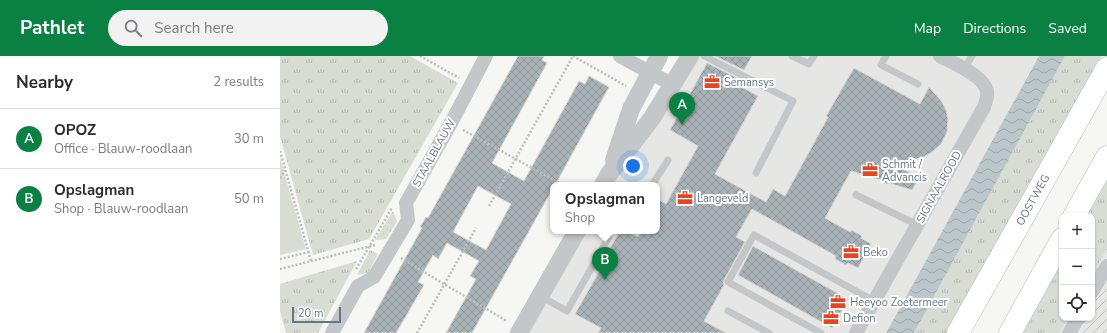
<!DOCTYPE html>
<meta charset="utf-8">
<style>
:root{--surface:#fff;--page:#f2f2f3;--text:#2b2b33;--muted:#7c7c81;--line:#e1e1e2;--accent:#0b8043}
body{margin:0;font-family:"Nunito Sans",sans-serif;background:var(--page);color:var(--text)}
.controls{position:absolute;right:12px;bottom:12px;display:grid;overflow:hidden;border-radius:8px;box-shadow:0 1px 3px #0004}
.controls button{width:36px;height:36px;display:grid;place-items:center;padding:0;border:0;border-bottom:1px solid var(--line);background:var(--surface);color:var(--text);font:20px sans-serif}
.scale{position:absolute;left:12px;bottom:10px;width:49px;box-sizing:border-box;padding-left:4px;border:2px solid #637784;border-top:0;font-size:11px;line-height:14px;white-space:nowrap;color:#637784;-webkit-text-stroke:3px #fff;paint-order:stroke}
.you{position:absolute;left:353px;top:110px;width:14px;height:14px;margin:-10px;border:3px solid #fff;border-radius:50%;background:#1a73e8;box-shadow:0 0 0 6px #1a73e833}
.badge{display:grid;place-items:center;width:26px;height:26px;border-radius:50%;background:var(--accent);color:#fff;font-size:13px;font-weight:700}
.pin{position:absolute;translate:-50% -33px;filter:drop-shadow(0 1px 2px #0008)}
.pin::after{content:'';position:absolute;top:21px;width:14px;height:12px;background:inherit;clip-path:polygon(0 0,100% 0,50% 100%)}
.popup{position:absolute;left:270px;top:126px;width:110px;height:52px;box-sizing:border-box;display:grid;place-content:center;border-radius:8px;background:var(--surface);filter:drop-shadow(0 1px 3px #0005);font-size:13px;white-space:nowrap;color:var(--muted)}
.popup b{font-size:15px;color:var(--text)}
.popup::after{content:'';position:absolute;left:50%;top:100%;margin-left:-8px;border:8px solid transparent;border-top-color:var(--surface)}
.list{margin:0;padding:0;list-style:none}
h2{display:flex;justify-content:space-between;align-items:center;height:52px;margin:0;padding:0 16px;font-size:17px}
h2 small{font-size:13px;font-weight:400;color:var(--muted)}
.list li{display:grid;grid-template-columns:26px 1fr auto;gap:12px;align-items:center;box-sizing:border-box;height:60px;padding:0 16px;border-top:1px solid var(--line)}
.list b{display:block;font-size:15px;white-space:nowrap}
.list p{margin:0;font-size:13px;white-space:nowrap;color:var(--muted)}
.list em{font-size:13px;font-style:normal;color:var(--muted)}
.icon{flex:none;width:22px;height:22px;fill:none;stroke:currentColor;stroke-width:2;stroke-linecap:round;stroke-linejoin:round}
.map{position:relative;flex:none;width:827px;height:277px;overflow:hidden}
header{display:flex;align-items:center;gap:24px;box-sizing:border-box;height:56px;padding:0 20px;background:var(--accent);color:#fff}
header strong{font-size:19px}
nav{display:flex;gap:22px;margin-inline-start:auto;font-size:14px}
.search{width:280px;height:36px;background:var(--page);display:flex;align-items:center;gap:10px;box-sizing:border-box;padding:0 14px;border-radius:22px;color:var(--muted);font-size:15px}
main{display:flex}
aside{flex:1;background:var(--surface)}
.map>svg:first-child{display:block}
.built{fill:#e6e7e5}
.industrial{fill:url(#industrial-furrows)}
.grass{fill:url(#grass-tufts)}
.park{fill:#d7ddd3}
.water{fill:url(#water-waves)}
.building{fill:url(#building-cross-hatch);stroke:#d7d7d4;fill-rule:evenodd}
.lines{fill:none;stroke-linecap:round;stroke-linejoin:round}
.primary-casing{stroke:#b4b9bc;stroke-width:23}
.path{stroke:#bcbfc1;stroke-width:2.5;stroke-dasharray:2 2;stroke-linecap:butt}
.service{stroke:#c3c7ca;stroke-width:7}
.minor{stroke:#c3c7ca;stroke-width:14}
.tertiary{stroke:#c3c7ca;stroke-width:18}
.primary{stroke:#fff;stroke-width:22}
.labels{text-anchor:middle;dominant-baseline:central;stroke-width:4;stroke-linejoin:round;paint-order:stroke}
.poi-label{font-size:11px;fill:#637784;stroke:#fff;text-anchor:start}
.street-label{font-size:11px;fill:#637784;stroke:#fff}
</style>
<header>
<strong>Pathlet</strong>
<div class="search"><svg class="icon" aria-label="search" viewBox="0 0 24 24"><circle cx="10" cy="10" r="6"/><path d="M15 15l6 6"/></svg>Search here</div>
<nav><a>Map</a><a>Directions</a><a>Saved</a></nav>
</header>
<main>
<aside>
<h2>Nearby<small>2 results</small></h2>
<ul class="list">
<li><span class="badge">A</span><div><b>OPOZ</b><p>Office · Blauw-roodlaan</p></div><em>30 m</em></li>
<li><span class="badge">B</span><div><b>Opslagman</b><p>Shop · Blauw-roodlaan</p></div><em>50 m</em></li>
</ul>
</aside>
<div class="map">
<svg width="827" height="277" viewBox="0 0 827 277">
<defs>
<pattern id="industrial-furrows" width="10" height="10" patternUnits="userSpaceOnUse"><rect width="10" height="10" fill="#e6e7e5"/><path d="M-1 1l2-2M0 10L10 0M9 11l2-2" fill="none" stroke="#bec0bf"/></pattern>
<pattern id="grass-tufts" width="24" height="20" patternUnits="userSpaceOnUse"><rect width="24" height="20" fill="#d7ddd3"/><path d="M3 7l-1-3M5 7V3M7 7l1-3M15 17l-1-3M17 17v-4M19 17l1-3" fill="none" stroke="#b2b8b1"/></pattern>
<pattern id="water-waves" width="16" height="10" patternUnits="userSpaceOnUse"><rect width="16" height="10" fill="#bbc7cb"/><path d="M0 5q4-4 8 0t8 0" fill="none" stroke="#9ca6aa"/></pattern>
<pattern id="building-cross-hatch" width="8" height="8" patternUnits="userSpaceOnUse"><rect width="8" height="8" fill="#a9b2b7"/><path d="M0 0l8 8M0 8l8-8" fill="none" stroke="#8d969a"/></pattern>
</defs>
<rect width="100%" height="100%" fill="#f6f6f2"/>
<path class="built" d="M407,0H759L606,277H249L307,175H377V129H333Z"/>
<path class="industrial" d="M827,142V277H753L782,262H812V169Z"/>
<path class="grass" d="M0,0H130L178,27L89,183L33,199L0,80Z
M785,0H822L667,277H634Z
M827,110V193L812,219V160H799Z
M113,155L117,165L106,183L95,184Z
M782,191V262H788L779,277H734Z
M90,194L98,198L88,217L77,219Z
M77,205L38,277H6L0,255V228Z"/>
<path class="park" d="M0,102L26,193L0,199Z"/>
<path class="water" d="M759,0H785L634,277H606Z"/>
<path class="building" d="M238,0H264L262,4L267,7L212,107L244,125L299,25L305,28L309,20L329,31L275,129H273V132L192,277H166L196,223L190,220L199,205L167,187L158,203L153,199L138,226L144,229L116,277H84L142,172L140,171L146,161L148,162ZM198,130L231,148L206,194L173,176Z
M435,0H472L464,14Z
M427,7L459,23L456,28L478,40L435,118L486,146L493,133L505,140L548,61L546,60L574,12L640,48L649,31L662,46L666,54L668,63L667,76L661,88L651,97L643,101L616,109L639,122L632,134L609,127L608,128L601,124L571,115L545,162L570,176L572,174L582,180L581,182L591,188L578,212L568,207L566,209L555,203L556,200L472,153L456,181L465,186L444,224L443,226L444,229L424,265L446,277H318L321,272L295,258L328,200L326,199L340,175H347L358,181L361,175H377V143L386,148L418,90L390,74Z
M473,190L568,243L552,272L458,219Z"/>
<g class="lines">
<defs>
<path id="primary" d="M794,160L827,101
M678,277L827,12
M730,277L782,183"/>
</defs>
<use href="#primary" class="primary-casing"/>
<path class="path" d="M140,0L179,22
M293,0L346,30
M183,74L283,129
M0,95L31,205
M0,122L5,114
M209,150L293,0
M121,202L164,228L227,265
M0,203L29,196
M0,213L95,189
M76,213L112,152
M137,277L196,172"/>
<path class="service" d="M424,0L513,45L476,117
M512,0L529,8L534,0
M606,0L601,9L638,28
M684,13L692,0
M372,129L388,104
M576,139L638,169
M260,240L287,255L329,181L317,175
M448,255L489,277
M541,277L448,226L474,179L594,245"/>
<path class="minor" d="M340,0L393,29
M812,236L827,210
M52,277L78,230L94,221L128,164L126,147L171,67L206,0
M576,277L704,51C706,45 708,41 707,35C703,19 673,7 660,0
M789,277L798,262"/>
<path class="tertiary" d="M334,104L351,53L379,0
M323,129L329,118L372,62L410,0
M239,277L297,175"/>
<use href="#primary" class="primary"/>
</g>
<defs>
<symbol id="office-bare" viewBox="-9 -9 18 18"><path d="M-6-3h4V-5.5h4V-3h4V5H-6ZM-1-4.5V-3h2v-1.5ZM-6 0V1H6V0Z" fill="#e8451f" stroke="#fff" stroke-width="2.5" paint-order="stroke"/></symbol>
</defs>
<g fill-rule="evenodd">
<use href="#office-bare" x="421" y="15" width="22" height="22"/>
<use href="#office-bare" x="579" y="103" width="22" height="22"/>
<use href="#office-bare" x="394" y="131" width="22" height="22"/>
<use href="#office-bare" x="560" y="185" width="22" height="22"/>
<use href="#office-bare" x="547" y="235" width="22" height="22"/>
<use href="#office-bare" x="540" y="251" width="22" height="22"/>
</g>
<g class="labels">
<g class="poi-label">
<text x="444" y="26">Semansys</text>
<text x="602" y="108">Schmit /<tspan x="602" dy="13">Advancis</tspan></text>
<text x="417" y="142">Langeveld</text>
<text x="583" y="196">Beko</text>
<text x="570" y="246">Heeyoo Zoetermeer</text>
<text x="563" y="262">Defion</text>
</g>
<g class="street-label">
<text transform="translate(154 97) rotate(-61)">STAALBLAUW</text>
<text transform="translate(659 131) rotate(-61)">SIGNAALROOD</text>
<text transform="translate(753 144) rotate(-61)">OOSTWEG</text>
</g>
</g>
</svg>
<div class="controls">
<button>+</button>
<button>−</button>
<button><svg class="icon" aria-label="locate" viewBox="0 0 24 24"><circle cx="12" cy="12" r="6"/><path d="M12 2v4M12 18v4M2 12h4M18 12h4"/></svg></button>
</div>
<div class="scale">20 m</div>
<div class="you"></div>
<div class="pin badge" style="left:402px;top:69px">A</div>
<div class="pin badge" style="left:325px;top:224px">B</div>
<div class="popup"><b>Opslagman</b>Shop</div>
</div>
</main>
